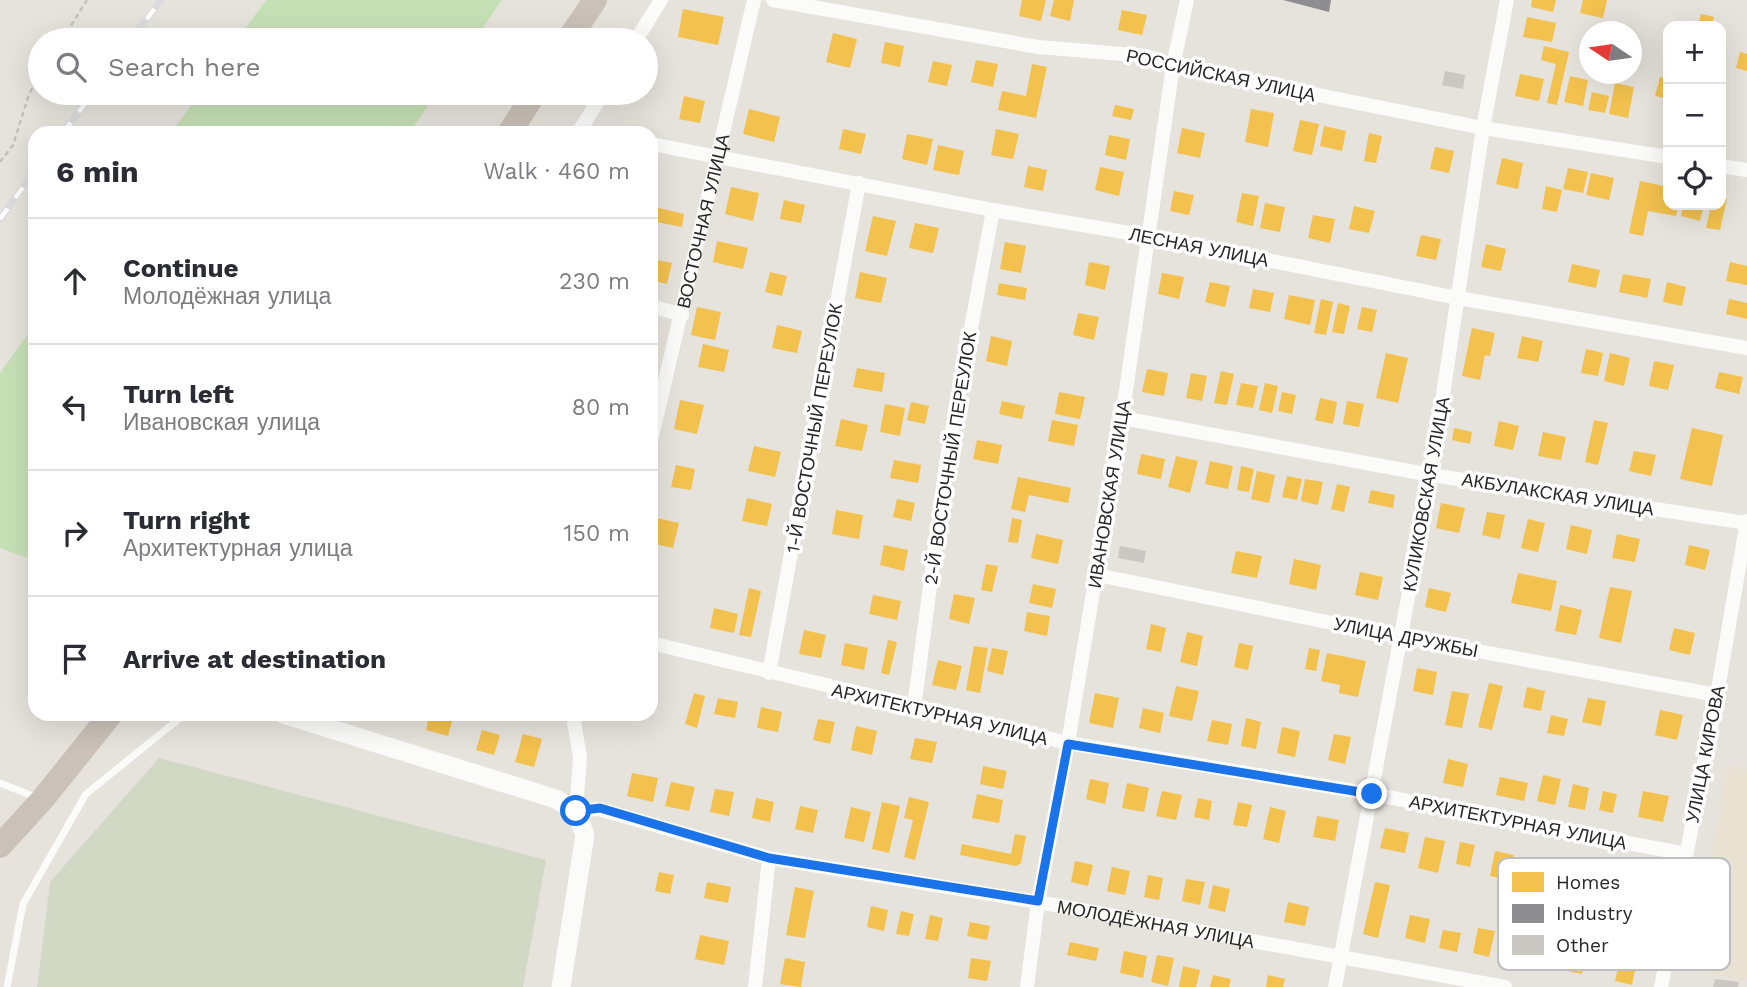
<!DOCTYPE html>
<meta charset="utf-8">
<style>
:root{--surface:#fff;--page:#f7f7f7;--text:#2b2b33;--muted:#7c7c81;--line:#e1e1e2}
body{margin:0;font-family:"Work Sans",sans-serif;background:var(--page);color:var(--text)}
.controls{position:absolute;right:21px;top:21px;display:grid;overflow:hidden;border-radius:14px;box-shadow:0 7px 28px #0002}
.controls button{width:63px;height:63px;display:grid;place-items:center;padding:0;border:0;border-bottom:2px solid var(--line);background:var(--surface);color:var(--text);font:35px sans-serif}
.compass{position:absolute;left:1579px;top:21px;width:63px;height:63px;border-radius:50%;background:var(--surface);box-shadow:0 7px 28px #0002;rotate:283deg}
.stop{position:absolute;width:21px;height:21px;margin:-16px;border:5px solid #1a73e8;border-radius:50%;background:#fff}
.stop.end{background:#1a73e8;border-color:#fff;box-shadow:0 2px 7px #0008}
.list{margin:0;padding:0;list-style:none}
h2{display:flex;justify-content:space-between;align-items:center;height:91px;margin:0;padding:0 28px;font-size:30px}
h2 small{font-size:23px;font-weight:400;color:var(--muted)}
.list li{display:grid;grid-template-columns:46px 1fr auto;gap:21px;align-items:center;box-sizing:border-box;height:126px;padding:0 28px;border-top:2px solid var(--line)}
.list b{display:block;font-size:26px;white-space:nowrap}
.list p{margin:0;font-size:23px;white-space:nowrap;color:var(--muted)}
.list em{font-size:23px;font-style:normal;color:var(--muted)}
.icon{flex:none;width:38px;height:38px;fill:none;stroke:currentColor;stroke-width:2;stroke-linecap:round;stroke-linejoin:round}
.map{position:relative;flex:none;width:1747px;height:987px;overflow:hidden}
.search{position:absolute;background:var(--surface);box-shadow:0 7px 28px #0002;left:28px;top:28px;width:630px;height:77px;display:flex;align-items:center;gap:18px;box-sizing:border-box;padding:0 24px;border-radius:38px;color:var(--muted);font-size:26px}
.panel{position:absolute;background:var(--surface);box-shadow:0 7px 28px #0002;left:28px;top:126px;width:630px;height:595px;border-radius:21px}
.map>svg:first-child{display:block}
.education{fill:#e9e2d2}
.green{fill:#c6e0b6}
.cemetery{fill:#d1d9c4}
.homes{fill:#f2c14e}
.industry{fill:#8d8d92}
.building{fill:#cbc8c3}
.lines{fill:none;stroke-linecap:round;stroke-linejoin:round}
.path{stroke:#c2c2c1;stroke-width:2.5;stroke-dasharray:5 3.5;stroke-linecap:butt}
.lane{stroke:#fbfbfa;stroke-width:7}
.street{stroke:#fbfbfa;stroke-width:14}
.secondary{stroke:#fbfbfa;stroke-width:19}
.highway{stroke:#cac1b8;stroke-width:24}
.rail-casing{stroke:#dcdbdd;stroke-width:7}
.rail{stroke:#fff;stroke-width:4.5;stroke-dasharray:13;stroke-linecap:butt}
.route{stroke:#1a73e8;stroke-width:9}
.labels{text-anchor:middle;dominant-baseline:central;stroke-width:7;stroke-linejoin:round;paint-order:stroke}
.street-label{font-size:18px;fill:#272727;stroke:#fff}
.key{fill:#fff;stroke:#bebebe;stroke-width:2}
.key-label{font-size:19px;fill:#272727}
</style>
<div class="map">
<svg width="1747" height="987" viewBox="0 0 1747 987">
<rect width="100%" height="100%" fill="#e6e2dc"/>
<path class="education" d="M1727,766L1747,770V980L1702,973L1694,958Z"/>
<path class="green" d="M266,0H502L474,40H237Z
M200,93H437L409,133H171Z
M35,324V561L0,548V373Z"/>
<path class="cemetery" d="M159,758L546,860L523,987H37L50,882Z"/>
<path class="homes" d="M1022,0H1046L1041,21L1019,16Z
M1054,0H1074L1070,21L1050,16Z
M1532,0H1556L1553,12L1531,7Z
M1583,0H1607L1603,18L1580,13Z
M683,9L724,17L718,45L678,37Z
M1122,10L1147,15L1142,35L1118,30Z
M1701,14L1714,17L1712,26H1698Z
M1527,17L1556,23L1552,42L1523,37Z
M833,33L857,39L850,68L826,62Z
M885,42L904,46L900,67L881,63Z
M1544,46L1569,52L1557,105L1547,103L1556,64L1541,60Z
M1740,52L1747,54V71L1736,68Z
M976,60L998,64L993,87L971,82Z
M933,61L952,65L947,86L928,82Z
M1032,64L1047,67L1036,118L998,110L1002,91L1026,96Z
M1520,74L1544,79L1539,101L1515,96Z
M1570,76L1588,80L1583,106L1564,102Z
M1660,77L1668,78V99L1655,96Z
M1615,83L1634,87L1628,118L1609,114Z
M1592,92L1609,96L1605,113L1588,110Z
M684,96L705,101L700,123L679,119Z
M1115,105L1134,109L1131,120L1112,116Z
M749,109L780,117L774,142L743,134Z
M1251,109L1274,113L1268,147L1245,142Z
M1300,120L1319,124L1312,155L1293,151Z
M1324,126L1346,131L1342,151L1320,146Z
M1182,128L1205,133L1200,158L1177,153Z
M843,129L866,134L861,154L839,149Z
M996,129L1019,134L1013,159L991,155Z
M1369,133L1382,136L1376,163L1364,161Z
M907,134L933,139L927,165L902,159Z
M1109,135L1130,139L1126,160L1105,155Z
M938,145L964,151L959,175L933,170Z
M1435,147L1454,151L1449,173L1430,169Z
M1502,158L1523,163L1518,189L1496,184Z
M1028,166L1047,170L1043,191L1024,187Z
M1100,167L1124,172L1119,196L1095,190Z
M1568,168L1588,172L1583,193L1563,189Z
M1591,173L1614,178L1609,200L1586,195Z
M1640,181L1668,187V205H1678L1676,216L1648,211L1643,236L1629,233Z
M1546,186L1562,190L1557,212L1542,209Z
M731,187L759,193L753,221L725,214Z
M1174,191L1194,195L1189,215L1170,211Z
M1242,193L1259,196L1253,226L1236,222Z
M1721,197L1727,199L1720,230L1706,228L1711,205H1721Z
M784,200L805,205L801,223L780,219Z
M1265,203L1285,207L1280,232L1260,228Z
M1683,205H1704L1700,221L1681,216Z
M1354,206L1375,211L1369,233L1349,229Z
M655,207L684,214L682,227L652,221Z
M1313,215L1335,219L1330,243L1308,238Z
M873,216L896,221L887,256L865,251Z
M915,223L939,228L933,253L909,248Z
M1421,235L1441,239L1436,260L1416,256Z
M717,241L748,248L743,269L713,262Z
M1005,242L1026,246L1021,273L1000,269Z
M1486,244L1506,249L1501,271L1481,267Z
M651,259L672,263L667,284L651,280Z
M1089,262L1110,266L1105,290L1085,285Z
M1730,262L1747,266V285L1726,281Z
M1572,264L1600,270L1596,288L1568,282Z
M770,272L787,276L782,296L765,292Z
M860,272L887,278L881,303L855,298Z
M1162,273L1184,277L1179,299L1158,294Z
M1623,274L1651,279L1647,298L1619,292Z
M1210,282L1230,286L1225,307L1205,302Z
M1667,282L1686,287L1682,306L1663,302Z
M999,283L1027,288L1025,300L997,295Z
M1253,289L1274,293L1270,312L1249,308Z
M1289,295L1315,300L1310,325L1284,319Z
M1321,299L1333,302L1326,335L1314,333Z
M1729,299L1747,303V319L1726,314Z
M1338,303L1350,306L1344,334L1332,332Z
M697,307L721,312L715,340L691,335Z
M1362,307L1377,310L1372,332L1357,329Z
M1078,313L1099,317L1094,340L1073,335Z
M777,325L802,331L797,353L772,348Z
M1472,328L1495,333L1490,356L1485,355L1480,380L1462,376Z
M991,336L1012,341L1007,366L986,361Z
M1522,336L1543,341L1538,362L1517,358Z
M703,344L729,350L724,372L698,367Z
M1586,349L1603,353L1598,376L1581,373Z
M1386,353L1408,358L1398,403L1376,398Z
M1610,353L1630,358L1624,386L1604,381Z
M1654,361L1674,365L1668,390L1649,386Z
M857,368L885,373L882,392L853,387Z
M1147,369L1168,373L1164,396L1142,392Z
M1221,371L1234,374L1227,405L1214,403Z
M1719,372L1743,377L1739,394L1715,388Z
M1191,373L1207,376L1202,401L1186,398Z
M1241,383L1258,386L1253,408L1236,405Z
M1265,383L1278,386L1272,413L1259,410Z
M1059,392L1085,397L1080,419L1055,414Z
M1282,392L1296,395L1292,414L1278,411Z
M1320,398L1337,402L1333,424L1315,420Z
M680,400L704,405L697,434L674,429Z
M1002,401L1025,406L1022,419L999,414Z
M1347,401L1364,404L1359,427L1343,424Z
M911,402L929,406L925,424L907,420Z
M885,404L905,408L900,436L880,432Z
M841,419L868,425L862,451L835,446Z
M1052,420L1078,425L1074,446L1048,441Z
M1594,420L1608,423L1598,465L1585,462Z
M1499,421L1519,426L1513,450L1494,446Z
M1454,428L1472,432L1470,444L1452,440Z
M1692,428L1723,435L1712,486L1680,479Z
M1543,432L1566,437L1561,460L1538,456Z
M977,440L1002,445L998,464L973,459Z
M754,446L781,452L775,477L748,471Z
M1634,451L1656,455L1651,476L1629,471Z
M1141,454L1165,459L1161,479L1137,474Z
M1176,456L1198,461L1190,493L1168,487Z
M894,460L921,465L918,483L890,478Z
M1210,461L1233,466L1228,489L1205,484Z
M676,465L695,469L691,490L671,487Z
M1241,466L1254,469L1249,492L1237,490Z
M1257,471L1275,475L1269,503L1251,499Z
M1287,476L1302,479L1297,500L1282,497Z
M1018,477L1071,488L1068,503L1029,495L1025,512L1011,509Z
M1305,479L1323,482L1318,505L1301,501Z
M1337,484L1350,487L1344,512L1331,509Z
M1371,490L1395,495L1393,508L1368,503Z
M747,498L772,504L767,526L742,521Z
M897,499L915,503L911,521L893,517Z
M1441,503L1465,508L1459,533L1436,528Z
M836,510L863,515L859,539L832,534Z
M1487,512L1505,515L1500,539L1482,535Z
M652,517L679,523L673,548L651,543Z
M1012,518L1022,520L1018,543L1008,542Z
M1528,519L1545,523L1538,552L1521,548Z
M1571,525L1592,530L1587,554L1566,549Z
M1036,534L1063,540L1058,564L1031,558Z
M1617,534L1640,539L1635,562L1612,558Z
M884,545L908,550L904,571L880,565Z
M1689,545L1710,550L1705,570L1685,565Z
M1236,551L1262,556L1257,578L1231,573Z
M1294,559L1321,565L1316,590L1289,584Z
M986,564L998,566L992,592L981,590Z
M1360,572L1383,577L1378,600L1355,595Z
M1518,573L1557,581L1551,611L1511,603Z
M1033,584L1056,589L1052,608L1029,603Z
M1610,587L1632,591L1621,643L1599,638Z
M749,588L761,591L751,637L739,635Z
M1429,588L1451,593L1446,612L1425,607Z
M954,594L975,598L969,624L949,619Z
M873,595L901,601L897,620L869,614Z
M1560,605L1582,610L1576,635L1555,631Z
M714,608L738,614L734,633L710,628Z
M1027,612L1050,616L1047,636L1024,631Z
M1151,624L1166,628L1161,652L1146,649Z
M1674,628L1695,633L1690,655L1669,650Z
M804,630L826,635L821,658L799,654Z
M1187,632L1203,636L1197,666L1180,662Z
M888,640L897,642L889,675L881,673Z
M845,643L868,648L864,670L841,665Z
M1239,643L1253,646L1248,670L1234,667Z
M974,646L988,648L980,693L966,690Z
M992,648L1008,651L1003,675L987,671Z
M1309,648L1320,650L1316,671L1305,669Z
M1327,653L1366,661L1358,697L1339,693L1340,685L1321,681Z
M938,660L962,666L956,690L932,685Z
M1417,668L1437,672L1433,695L1413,691Z
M1489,683L1503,686L1492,730L1478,727Z
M1176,686L1199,691L1192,721L1169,716Z
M1527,687L1545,691L1541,711L1523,707Z
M1452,691L1469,694L1462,728L1445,725Z
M694,693L705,696L697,728L685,724Z
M1095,693L1119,698L1113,728L1089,723Z
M718,698L738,702L735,718L714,714Z
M1588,698L1606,701L1601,726L1582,722Z
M761,707L782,712L778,732L757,728Z
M1143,708L1164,713L1160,733L1139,728Z
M1660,710L1683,715L1677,740L1655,735Z
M430,714H454L448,736L426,730Z
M1551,715L1568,719L1564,736L1547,733Z
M1246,718L1261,722L1256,749L1241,746Z
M818,719L835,722L830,744L813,740Z
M1212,720L1232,724L1228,745L1207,741Z
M856,726L877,731L872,755L851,750Z
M1282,727L1300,731L1295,757L1277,753Z
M482,730L500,735L494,755L476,750Z
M523,734L542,739L534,767L515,762Z
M1334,734L1351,737L1345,764L1328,760Z
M915,738L937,742L932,763L910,759Z
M1448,759L1468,764L1463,787L1443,783Z
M983,766L1007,771L1003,789L980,784Z
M632,773L658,778L653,802L627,796Z
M1543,775L1561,779L1555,805L1537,801Z
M1500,777L1528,783L1524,801L1496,795Z
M1090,779L1109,783L1105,804L1086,799Z
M671,782L695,787L689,811L665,806Z
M1127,783L1149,788L1144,812L1122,808Z
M1573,784L1589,788L1585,810L1568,807Z
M715,789L734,792L729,816L710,812Z
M1162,791L1182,795L1176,820L1156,816Z
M1603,791L1617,794L1613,813L1599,810Z
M1643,791L1669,796L1663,822L1638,817Z
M977,794L1003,800L999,823L972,818Z
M909,797L929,802L915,860L904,857L913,820L904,818Z
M756,798L774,802L770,822L752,818Z
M1198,798L1212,801L1209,820L1194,817Z
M882,802L900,806L889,853L872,849Z
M1238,802L1252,805L1247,827L1233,825Z
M800,806L818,810L813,833L795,829Z
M851,807L871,812L864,842L844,838Z
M1270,807L1286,811L1279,843L1263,839Z
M1317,816L1339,820L1335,841L1313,837Z
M1385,828L1409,833L1405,853L1380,848Z
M1015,834L1026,836L1021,863L1016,866L960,855L962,844L1011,854Z
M1425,837L1445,841L1438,873L1418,868Z
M1460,842L1475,845L1470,867L1456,864Z
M1495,851L1514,855L1509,880L1490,876Z
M1075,861L1093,865L1088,886L1071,882Z
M1112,867L1130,871L1125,895L1107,891Z
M659,872L674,875L670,894L655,891Z
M1148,875L1163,878L1159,900L1144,897Z
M1186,879L1205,882L1200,905L1182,901Z
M707,882L731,887L728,903L704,898Z
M1375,882L1390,885L1378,938L1363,934Z
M1213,885L1230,889L1225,912L1208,908Z
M795,887L814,891L805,938L786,935Z
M1288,902L1309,907L1305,926L1284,922Z
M871,906L888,910L884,931L867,927Z
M901,911L914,914L909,936L896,934Z
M930,915L943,918L938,941L925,939Z
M1410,915L1430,919L1425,943L1405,938Z
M970,922L990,926L987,940L967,936Z
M1478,928L1495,931L1489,957L1473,953Z
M1443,930L1461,933L1457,952L1439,948Z
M700,935L729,941L724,965L695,959Z
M1070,942L1099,948L1096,961L1067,955Z
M1539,942L1561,947L1555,971L1534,967Z
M1573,942L1588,945L1582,974L1567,971Z
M1124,951L1147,956L1143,978L1120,973Z
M1621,953L1638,956L1632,985L1615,981Z
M1157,955L1174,958L1168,986L1151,982Z
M785,958L805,962L801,987L780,984Z
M971,958L991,961L987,981L968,978Z
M1183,966L1200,970L1196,987H1179Z
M1213,975L1231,979L1229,987H1210Z
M1268,975L1285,979L1283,987H1266Z"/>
<path class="industry" d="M1283,0H1331L1329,12Z"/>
<path class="building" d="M1445,71L1465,75L1463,89L1442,85Z
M1120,546L1146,551L1144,563L1118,558Z
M1715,979L1739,982L1738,987H1713Z"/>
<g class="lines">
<path class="path" d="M62,40L87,0
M0,162L13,145L29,94L40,76"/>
<path class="lane" d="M0,783L38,798
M7,987L23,904L86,794L185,714"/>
<g class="street">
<path d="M773,0L1038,47L1147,56L1173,66L1483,128L1668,157"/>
<path d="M636,40L661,0"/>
<path d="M580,130L594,133"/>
<path d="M578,133L603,93"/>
<path d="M651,144L993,210L1147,236L1458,298L1747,348"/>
<path d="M1721,166L1747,170"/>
<path d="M651,306L682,315"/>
<path d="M1122,418L1431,475L1747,523"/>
<path id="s1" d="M651,441L754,0"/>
<path d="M1097,575L1401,637L1717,695"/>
<path d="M651,643L1068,743L1372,794L1686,854"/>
<path d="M769,673L859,183"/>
<path d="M914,708L947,457L993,210"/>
<path id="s2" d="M578,714L574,722L580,757L576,811L599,809L769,858L1038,902L1505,987"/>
<path d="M755,987L769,858"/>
<path d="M1027,987L1038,902L1068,743L1122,418L1173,66L1187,0"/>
<path d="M1335,987L1431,475L1483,128L1507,0"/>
<path d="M1661,987L1717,695L1747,521"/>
</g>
<path class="secondary" d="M283,714L556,799L576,811L585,835L561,987"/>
<path class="highway" d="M568,40L595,0
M509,133L535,93
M0,846L42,800L111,714"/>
<defs>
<path id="rail" d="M131,40L161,0
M63,133L93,93
M0,219L35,171"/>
</defs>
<use href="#rail" class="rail-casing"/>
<use href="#rail" class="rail"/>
</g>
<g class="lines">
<path class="route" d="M576,811L600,808L769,858L1038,901L1068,744L1372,794"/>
</g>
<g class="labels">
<g class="street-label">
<text transform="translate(1221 75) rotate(12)">РОССИЙСКАЯ УЛИЦА</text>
<text stroke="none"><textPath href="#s1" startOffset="226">ВОСТОЧНАЯ УЛИЦА</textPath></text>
<text transform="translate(1199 247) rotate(11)">ЛЕСНАЯ УЛИЦА</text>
<text transform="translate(814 428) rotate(-80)">1-Й ВОСТОЧНЫЙ ПЕРЕУЛОК</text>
<text transform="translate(950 458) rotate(-81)">2-Й ВОСТОЧНЫЙ ПЕРЕУЛОК</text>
<text transform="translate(1109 494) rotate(-81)">ИВАНОВСКАЯ УЛИЦА</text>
<text transform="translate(1426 494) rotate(-80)">КУЛИКОВСКАЯ УЛИЦА</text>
<text transform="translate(1558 494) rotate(9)">АКБУЛАКСКАЯ УЛИЦА</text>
<text transform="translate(1406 637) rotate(11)">УЛИЦА ДРУЖБЫ</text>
<text transform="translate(940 714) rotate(13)">АРХИТЕКТУРНАЯ УЛИЦА</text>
<text transform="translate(1705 754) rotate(-79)">УЛИЦА КИРОВА</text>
<text transform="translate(1518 822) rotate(11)">АРХИТЕКТУРНАЯ УЛИЦА</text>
<text stroke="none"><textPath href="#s2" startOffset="691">МОЛОДЁЖНАЯ УЛИЦА</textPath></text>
</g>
</g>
<rect x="1498" y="858" width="232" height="112" rx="10" class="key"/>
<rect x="1512" y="872" width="32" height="20" fill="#f2c14e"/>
<rect x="1512" y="904" width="32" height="19" fill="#8d8d92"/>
<rect x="1512" y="935" width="32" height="20" fill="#cbc8c3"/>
<g class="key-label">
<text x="1556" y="889">Homes</text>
<text x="1556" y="920">Industry</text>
<text x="1556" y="952">Other</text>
</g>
</svg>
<div class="controls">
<button>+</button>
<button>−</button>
<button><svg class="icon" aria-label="locate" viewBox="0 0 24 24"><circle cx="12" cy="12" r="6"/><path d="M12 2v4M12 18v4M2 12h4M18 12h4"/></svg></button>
</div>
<svg class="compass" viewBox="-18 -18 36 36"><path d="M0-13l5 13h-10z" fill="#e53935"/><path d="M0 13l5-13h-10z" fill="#7c7c81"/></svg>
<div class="stop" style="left:576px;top:811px"></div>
<div class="stop end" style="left:1372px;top:794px"></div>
<div class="search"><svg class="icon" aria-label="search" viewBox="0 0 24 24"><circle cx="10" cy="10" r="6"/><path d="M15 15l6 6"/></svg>Search here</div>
<section class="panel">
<h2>6 min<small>Walk · 460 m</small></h2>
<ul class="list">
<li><svg class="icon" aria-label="ahead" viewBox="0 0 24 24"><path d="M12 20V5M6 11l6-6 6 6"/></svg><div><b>Continue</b><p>Молодёжная улица</p></div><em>230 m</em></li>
<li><svg class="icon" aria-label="left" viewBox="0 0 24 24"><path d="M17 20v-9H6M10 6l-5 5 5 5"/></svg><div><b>Turn left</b><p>Ивановская улица</p></div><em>80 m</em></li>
<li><svg class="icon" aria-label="right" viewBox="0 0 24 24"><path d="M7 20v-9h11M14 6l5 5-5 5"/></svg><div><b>Turn right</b><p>Архитектурная улица</p></div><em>150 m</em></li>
<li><svg class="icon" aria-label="arrive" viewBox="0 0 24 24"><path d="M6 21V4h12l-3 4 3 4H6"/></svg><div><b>Arrive at destination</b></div></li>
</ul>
</section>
</div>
